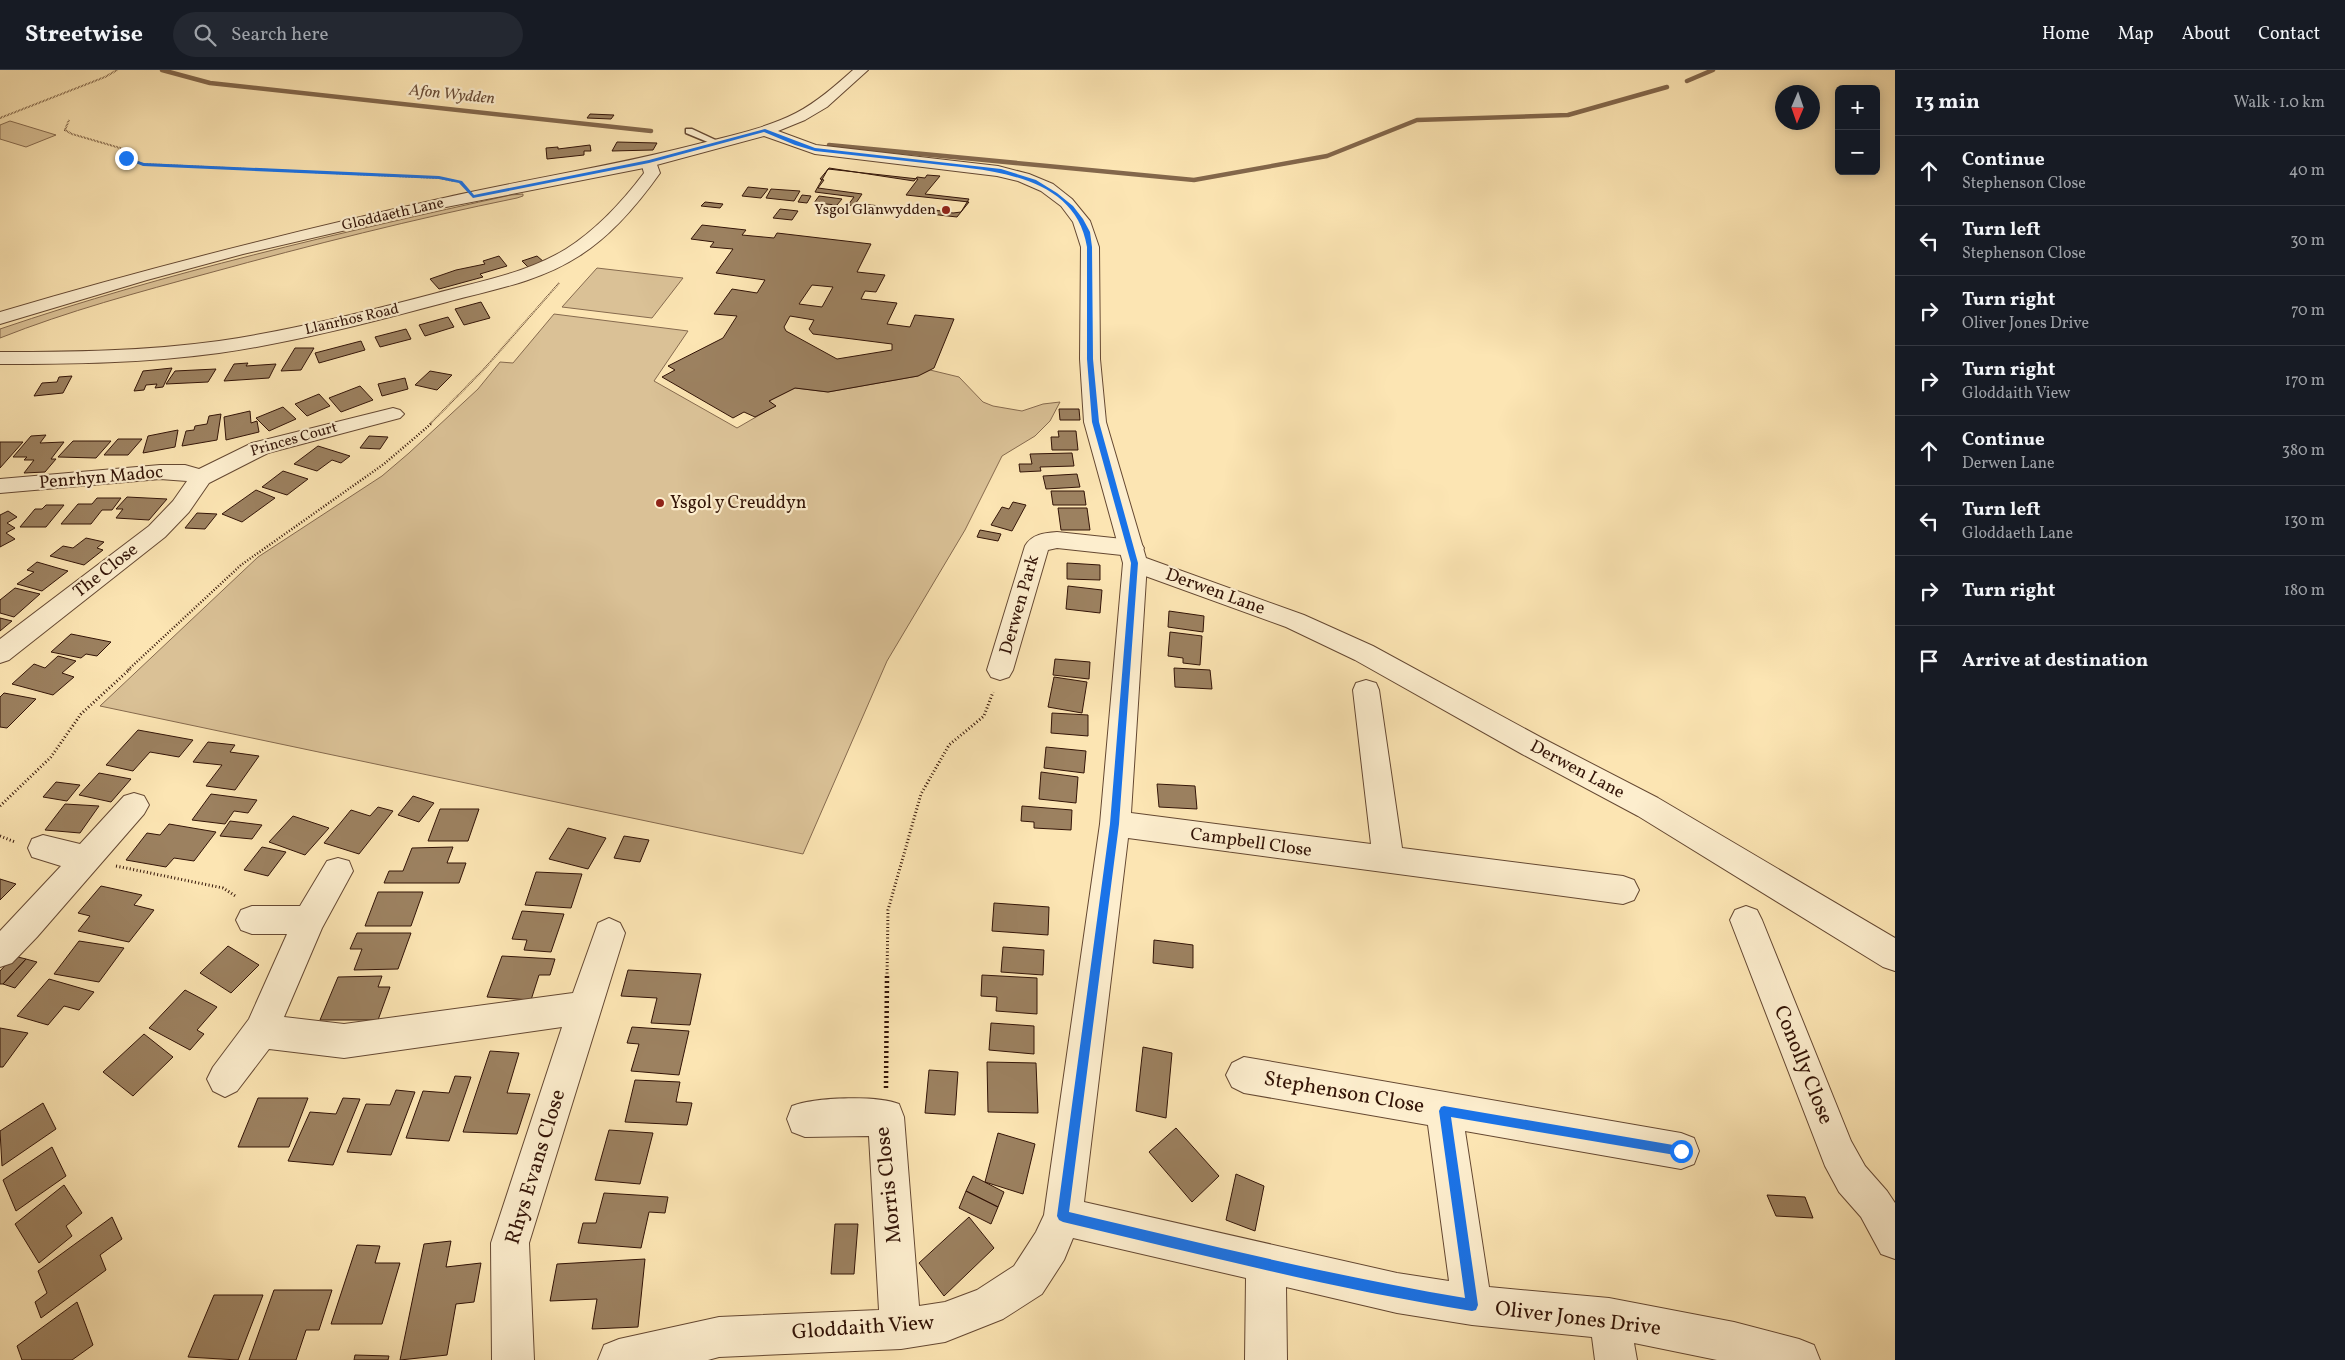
<!DOCTYPE html>
<meta charset="utf-8">
<style>
:root{--surface:#171b24;--page:#242831;--text:#f1f3f6;--muted:#9ea1a6;--line:#363941}
body{margin:0;font-family:Vollkorn,serif;background:var(--page);color:var(--text)}
.controls{position:absolute;right:15px;top:15px;display:grid;overflow:hidden;border-radius:8px;box-shadow:0 2px 12px #0003}
.controls button{width:45px;height:45px;display:grid;place-items:center;padding:0;border:0;border-bottom:1px solid var(--line);background:var(--surface);color:var(--text);font:25px sans-serif}
.compass{position:absolute;left:1775px;top:15px;width:45px;height:45px;border-radius:50%;background:var(--surface);box-shadow:0 2px 12px #0003;rotate:182deg}
.stop{position:absolute;width:15px;height:15px;margin:-11px;border:4px solid #1a73e8;border-radius:50%;background:#fff}
.stop.end{background:#1a73e8;border-color:#fff;box-shadow:0 1px 5px #0008}
.list{margin:0;padding:0;list-style:none}
h2{display:flex;justify-content:space-between;align-items:center;height:65px;margin:0;padding:0 20px;font-size:21px}
h2 small{font-size:16px;font-weight:400;color:var(--muted)}
.list li{display:grid;grid-template-columns:32px 1fr auto;gap:15px;align-items:center;box-sizing:border-box;height:70px;padding:0 20px;border-top:1px solid var(--line)}
.list b{display:block;font-size:19px;white-space:nowrap}
.list p{margin:0;font-size:16px;white-space:nowrap;color:var(--muted)}
.list em{font-size:16px;font-style:normal;color:var(--muted)}
.icon{flex:none;width:28px;height:28px;fill:none;stroke:currentColor;stroke-width:2;stroke-linecap:round;stroke-linejoin:round}
.map{position:relative;flex:none;width:1895px;height:1290px;overflow:hidden}
header{display:flex;align-items:center;gap:30px;box-sizing:border-box;height:70px;padding:0 25px;background:var(--surface);border-bottom:1px solid var(--line)}
header strong{font-size:24px}
nav{display:flex;gap:28px;margin-inline-start:auto;font-size:18px}
.search{width:350px;height:45px;background:var(--page);display:flex;align-items:center;gap:12px;box-sizing:border-box;padding:0 18px;border-radius:28px;color:var(--muted);font-size:19px}
main{display:flex}
aside{flex:1;background:var(--surface)}
.map>svg:first-child{display:block}
.green{fill:#dac196;stroke:#866a4e}
.lines{fill:none;stroke-linecap:round;stroke-linejoin:round}
.stream{stroke:#83674b;stroke-width:4.5}
.building{fill:#9c8160;stroke:#331407;fill-rule:evenodd}
.service-casing{stroke:#654832;stroke-width:3}
.minor-casing{stroke:#654832;stroke-width:2}
.tertiary-casing{stroke:#654832;stroke-width:2}
.path-far3{stroke:#331407;stroke-width:2;stroke-dasharray:0.5 1;stroke-linecap:butt}
.path-far2{stroke:#331407;stroke-width:2.5;stroke-dasharray:1 2;stroke-linecap:butt}
.path-far1{stroke:#331407;stroke-width:3;stroke-dasharray:1 2.5;stroke-linecap:butt}
.path{stroke:#331407;stroke-width:4.5;stroke-dasharray:2 3;stroke-linecap:butt}
.service{fill:#fdeece;fill-rule:evenodd}
.minor{fill:#fdeece;fill-rule:evenodd}
.tertiary{fill:#fdeece;fill-rule:evenodd}
.route{fill:#1a73e8}
.poi-dot{fill:#8f2418;stroke:#fdeece;stroke-width:2}
.labels{text-anchor:middle;dominant-baseline:central;stroke-width:4.5;stroke-linejoin:round;paint-order:stroke}
.far-poi-label{font-size:15px;fill:#331407;stroke:#fdeece;text-anchor:end}
.far-street-label{font-size:15px;fill:#331407;stroke:#fdeece}
.far-water-label{font-size:16px;font-style:italic;fill:#684b35;stroke:#fdeece}
.street-label{font-size:18px;fill:#331407;stroke:#fdeece}
.poi-label{font-size:18px;fill:#331407;stroke:#fdeece;text-anchor:start}
.near-street-label{font-size:21px;fill:#331407;stroke:#fdeece}
</style>
<header>
<strong>Streetwise</strong>
<div class="search"><svg class="icon" aria-label="search" viewBox="0 0 24 24"><circle cx="10" cy="10" r="6"/><path d="M15 15l6 6"/></svg>Search here</div>
<nav><a>Home</a><a>Map</a><a>About</a><a>Contact</a></nav>
</header>
<main>
<div class="map">
<svg width="1895" height="1290" viewBox="0 0 1895 1290">
<rect width="100%" height="100%" fill="#fce5b3"/>
<filter id="stains"><feTurbulence type="fractalNoise" baseFrequency=".004" numOctaves="4"/><feColorMatrix values="0 0 0 0 .2 0 0 0 0 .09 0 0 0 0 .02 0 0 0 .5 -.17"/></filter>
<radialGradient id="worn" r=".72"><stop offset=".6" stop-color="#630" stop-opacity="0"/><stop offset="1" stop-color="#630" stop-opacity=".3"/></radialGradient>
<path class="green" d="M10,51L56,65L26,77L0,69V55Z
M523,124V126L517,128C414,149 311,175 209,203C139,222 68,241 0,268V259C167,202 339,163 511,125Z
M597,198L683,208L652,248L562,237Z
M554,244L688,261L654,311L737,358L775,336L769,331L795,318L828,322L918,306L930,300L959,307L983,332L993,336L1022,341L1043,334L1060,332L1050,351L1035,366L1002,386L965,460L887,591L803,784L100,636L258,487L382,406L409,383L478,319L500,292L513,293Z"/>
<g class="lines">
<path class="stream" d="M162,0L210,13L651,61
M1687,11L1713,0
M829,75L1194,110L1327,86L1417,50L1568,45L1667,17"/>
</g>
<path class="building" d="M590,44L614,45L611,49L587,48Z
M617,72L657,73L653,80L612,81Z
M590,75L591,81H584V85L547,89L546,78L558,77V79Z
M829,98L914,111L917,107L925,108L927,105L940,106L925,124L969,129L961,142L953,143L935,140L933,143L856,133L862,124L818,118L824,110L820,109Z
M828,99L918,109L906,125L969,132L957,147L848,135L854,127L815,122Z
M748,117L768,119L761,128L742,126Z
M771,119L800,121L794,131L766,128Z
M802,125L811,126L807,133L798,132Z
M819,126L842,129L837,135L814,133Z
M705,132L723,134L720,138L701,136Z
M780,139L798,141L792,150L773,148Z
M702,155L746,160L742,165L774,168L777,163L871,174L857,202L885,205L876,222L865,221L861,229L897,233L887,254L910,257L915,245L954,249L934,298L918,306L828,322L795,318L769,331L776,336L755,347L744,342L733,348L662,307L675,300L668,296L723,268L737,246L714,244L732,219L757,223L765,210L716,203L733,179L710,177L714,172L691,169ZM812,215L833,217L822,237L799,234ZM790,246L814,250L809,259L813,264L892,274V280L837,289L786,261L784,257Z
M499,186L507,196L480,204L483,207L439,219L430,209L456,200L485,194L483,191Z
M537,186L544,192L528,197L522,191Z
M481,232L490,248L464,255L455,239Z
M448,247L454,257L425,266L419,255Z
M406,259L411,269L380,277L375,267Z
M361,271L365,280L319,293L315,283Z
M295,278H314L301,300L281,301Z
M248,293L246,296L276,294L269,308L224,311L234,294Z
M172,298L163,317L155,318L157,314L146,315L144,320L134,321L143,301Z
M216,299L208,312L166,314L175,301Z
M430,301L452,305L437,320L415,315Z
M72,306L63,323L34,326L42,313L57,312L59,307Z
M405,308L408,319L382,326L378,314Z
M360,316L373,330L341,342L329,328Z
M319,324L330,336L307,346L295,334Z
M283,337L296,349L269,361L256,348Z
M1059,339H1079L1080,350H1060Z
M250,341L251,353L257,351L259,362L226,370L224,347Z
M221,344L217,370L182,376L186,361L194,360L195,356L207,354L209,346Z
M178,360L175,377L143,383L148,366Z
M1058,361H1076L1078,380H1052L1051,367H1059Z
M46,365L40,373L64,372L51,389H56L45,402L24,403L34,390H24L27,387H13L31,366Z
M369,366L388,367L380,379L360,378Z
M118,369H142L128,385H104Z
M73,371H111L96,388L58,387Z
M0,372H23L0,398Z
M318,376L350,386L341,393L332,390L317,401L294,394Z
M1072,383L1074,396L1040,397L1041,401L1020,402L1019,394H1032L1030,384Z
M283,401L308,409L287,425L262,417Z
M1077,404L1080,417L1046,419L1043,406Z
M256,420L275,428L242,452L222,444Z
M1051,421H1084L1086,435H1053Z
M127,427L167,429L149,450L116,448L123,439H116Z
M97,428H121L112,440H102L91,454H61L78,434H92Z
M1013,432L1026,435L1012,461L991,455L1002,437L1009,439Z
M46,435H64L46,457H20L35,439H42Z
M1058,438H1087L1090,460H1061Z
M8,441L17,447L7,453L15,458L6,463L15,469L0,477V445Z
M197,443L217,444L205,459L185,458Z
M980,460L1001,464L998,471L977,467Z
M86,468L104,472L97,478L103,480L84,495L50,486L63,476L73,478Z
M37,492L68,501L42,521L17,514L34,502L27,500Z
M1067,493L1100,495V510L1067,509Z
M1068,516L1102,520L1100,543L1066,539Z
M15,518L40,524L14,547L0,543V530Z
M1169,541L1204,546L1203,562L1168,557Z
M0,548L12,551L0,561Z
M1170,562L1202,566L1200,595L1183,593V588L1168,586Z
M71,564L111,572L97,586L86,584L81,588L51,582Z
M58,586L76,591L62,603L74,607L53,625L12,614L34,594L45,598Z
M1055,589L1090,592L1089,609L1053,605Z
M1174,598L1210,600L1212,619L1175,617Z
M1054,607L1087,612L1082,643L1048,637Z
M4,623L36,629L7,658L0,657V627Z
M1052,643L1088,645V666L1051,663Z
M138,660L193,670L179,687L150,682L133,701L106,695Z
M208,672L235,675L230,682L259,686L235,720L206,716L222,695L193,692Z
M1046,677L1086,681L1084,703L1044,698Z
M1041,702L1078,707L1076,733L1039,729Z
M99,703L131,709L111,732L79,725Z
M56,712L80,715L67,731L43,727Z
M1157,714L1195,716L1197,739L1159,737Z
M211,724L257,730L248,743L234,741L225,754L192,750Z
M413,726L434,733L419,752L398,745Z
M65,734L99,736L80,763L45,760Z
M1022,736L1072,740L1071,760L1034,758V752L1021,751Z
M378,737L393,741L359,784L324,773L351,740L370,746Z
M440,739H479L468,771H428Z
M293,746L329,758L305,785L269,772Z
M230,751L262,755L252,769L220,766Z
M169,754L216,762L194,791L174,788L166,797L126,790L147,763L160,765Z
M568,758L606,768L588,799L549,789Z
M624,766L649,770L640,792L614,788Z
M262,777L286,782L268,806L244,800Z
M453,777L447,793H466L459,813H384L389,801H403L412,778Z
M536,802L582,804L571,838L525,835Z
M0,809L16,814L0,830Z
M101,816L142,825L134,835L154,840L129,872L78,861L90,846L78,843Z
M378,822H423L411,856H365Z
M994,833L1049,837L1048,865L992,861Z
M522,841L564,844L551,882L524,880L527,870L512,869Z
M357,863H411L398,899L354,900L362,879H350Z
M1154,870L1193,875V898L1153,893Z
M79,871L124,878L99,912L54,904Z
M228,876L259,895L231,923L200,903Z
M1003,877L1044,880L1043,905L1001,902Z
M14,886L26,889L3,914H0V901Z
M502,886L555,889L550,905H539L531,930L487,927Z
M26,889L37,892L15,918L3,914Z
M628,900L701,904L690,955L651,953L657,928L621,926Z
M982,905L1037,908V944L996,941L997,927L981,926Z
M382,906L378,917H390L378,950H320L338,907Z
M49,909L94,922L79,940L64,936L48,955L17,946Z
M185,920L217,937L197,960L204,964L190,980L149,958Z
M991,953L1034,956V984L989,980Z
M632,957L689,961L679,1005L631,1001L639,974L627,973Z
M0,958L28,963L3,997H0Z
M144,964L173,987L133,1026L103,1002Z
M1143,977L1172,983L1166,1048L1136,1041Z
M490,981L519,983L507,1023L530,1024L517,1064L463,1062Z
M987,992L1036,993L1038,1043L988,1042Z
M929,1000L958,1002L955,1045L925,1043Z
M455,1006L471,1007L449,1071L406,1068L423,1021L449,1023Z
M635,1010L680,1012L676,1032L692,1033L687,1055L625,1052Z
M396,1020L415,1022L391,1085L347,1082L366,1034L390,1035Z
M258,1028H308L289,1077H238Z
M343,1028L360,1029L333,1095L288,1091L310,1042L336,1044Z
M43,1033L56,1059L2,1096L0,1061Z
M1176,1058L1219,1106L1192,1132L1149,1082Z
M609,1060L653,1063L640,1114L595,1110Z
M998,1063L1035,1074L1023,1124L985,1112Z
M52,1077L66,1106L16,1141L3,1110Z
M1236,1104L1264,1116L1255,1161L1226,1150Z
M973,1106L1004,1122L998,1137L966,1121Z
M64,1115L82,1143L66,1156L72,1166L39,1193L15,1154Z
M966,1121L998,1137L991,1154L959,1138Z
M604,1123L668,1127L665,1143L649,1142L641,1178L578,1173L583,1153H596Z
M1767,1125L1805,1127L1813,1148L1776,1146Z
M112,1147L122,1169L100,1185L106,1200L41,1248L35,1232L47,1223L38,1201Z
M969,1147L994,1178L944,1226L919,1193Z
M835,1154H858L854,1204H831Z
M451,1171L446,1197L481,1193L474,1232L456,1234L447,1285L400,1290L424,1174Z
M357,1175L380,1176L375,1193H400L382,1254H331Z
M645,1189L638,1257L592,1259L597,1229L550,1231L557,1194Z
M274,1220H332L319,1260H306L296,1290H249Z
M214,1225H263L238,1290L188,1287Z
M77,1232L93,1275L72,1290H22L17,1276Z
M355,1285L389,1286L388,1290H354Z"/>
<g class="lines">
<defs>
<path id="service" d="M686,59H692L722,73L715,75L686,63Z"/>
<path id="minor" d="M649,87L655,89L660,103C638,134 611,166 579,186C539,212 491,220 447,232C372,252 296,272 219,283C146,293 73,294 0,294V282C73,282 147,281 219,271C293,260 365,242 437,223C481,211 527,203 566,179C596,160 623,131 644,103L641,92L643,89Z
M393,338L400,340L404,344L400,348L268,383L209,413L189,442L165,467L9,590L0,593V569L149,456L173,431L187,411L160,409L0,423V409L160,395H185L199,399L252,373Z
M1057,462L1132,470L1140,472L1144,478L1140,484L1136,485L1144,487L1147,493L1131,743L1371,774L1353,620L1356,613L1366,610L1376,613L1379,620L1402,778L1623,806L1634,810L1639,820L1634,830L1623,834L1128,768L1084,1132L1397,1203L1449,1211L1428,1055L1244,1023L1232,1017L1226,1005L1232,993L1244,987L1681,1063L1694,1068L1699,1081L1694,1094L1681,1099L1465,1061L1489,1217L1609,1228L1734,1252L1799,1269L1814,1275L1820,1290H1717L1634,1273L1637,1290H1595L1592,1267L1472,1255L1397,1243L1286,1217L1287,1290H1245L1246,1208L1073,1168L1064,1190L1042,1224L1003,1249L945,1272L901,1279L719,1287L708,1290H598L604,1275L619,1269L719,1247L879,1240L869,1066L805,1067L792,1062L787,1049L792,1036C814,1027 878,1025 899,1034L904,1047L919,1236L945,1232L977,1220L1014,1196L1036,1162L1044,1145L1100,754L1123,493L1126,487L1131,486L1057,478L1048,480L1013,600L1009,607L1000,610L991,607L987,600L1025,476C1032,464 1044,463 1057,462Z
M134,723L144,726L149,735L144,744L37,867L12,893L0,897V861L61,796L32,787L28,778L32,769L43,765L80,774L124,726Z
M338,788L349,791L353,801L322,858L284,947L344,954L573,923L598,853L609,848L620,853L625,863L529,1173L534,1290H492L491,1173L562,957L344,988L269,979L237,1021L225,1027L213,1021L207,1009L213,997L249,949L287,864H252L241,860L236,850L241,840L252,836H300L327,791Z
M1746,836L1757,840L1762,850L1851,1071L1865,1096L1887,1121L1895,1133V1189L1881,1184L1861,1147L1839,1122L1825,1096L1730,850L1735,840Z"/>
<path id="tertiary" d="M853,0H868L827,37L805,50L778,61L816,75L998,96L1029,104L1053,114L1072,129L1090,151L1099,177L1100,289L1106,352L1146,488L1304,545L1373,576L1542,668L1658,728L1895,868V901L1883,897L1638,746L1522,684L1355,590L1286,557L1126,499L1123,493L1084,352L1080,289L1081,177L1073,152L1061,136L1041,121L1018,111L997,106L815,84L764,66L649,97L441,138L243,184L147,210L0,254V242C145,199 291,162 439,129C526,109 615,96 702,73C733,65 767,58 796,43C817,32 835,16 853,0Z"/>
</defs>
<use href="#service" class="service-casing"/>
<use href="#minor" class="minor-casing"/>
<use href="#tertiary" class="tertiary-casing"/>
<path class="path-far3" d="M0,48L105,7L117,0
M69,50L65,60L72,64L127,80L126,88L143,94L439,108L454,111
M430,354L485,298L559,213"/>
<path class="path-far2" d="M128,600L241,495L384,394L432,353"/>
<path class="path-far1" d="M0,736L51,687L81,644L130,599
M0,766L15,772
M116,796L223,818L237,827
M887,907L888,840L921,724L949,675L984,646L993,622"/>
<path class="path" d="M886,1018L887,906"/>
<use href="#service" class="service"/>
<use href="#minor" class="minor"/>
<use href="#tertiary" class="tertiary"/>
</g>
<path class="route" d="M765,59L815,78L1001,99L1036,110L1057,123L1073,136L1083,149L1090,162L1092,177L1093,289L1099,352L1138,493L1119,754L1069,1142C1201,1173 1332,1206 1465,1228L1439,1041L1441,1037L1444,1036L1685,1077L1687,1081L1681,1086L1451,1047L1478,1235L1476,1240L1472,1241C1334,1219 1199,1184 1063,1152L1059,1150L1057,1146L1110,754L1131,493L1092,352L1087,289V177C1075,102 984,100 925,93C888,89 852,85 815,81L795,75L764,62L649,93L473,128L459,113L439,109L143,96L123,88L126,87L144,93L439,106L462,111L474,125L649,90Z"/>
<g class="poi-dot">
<circle cx="946" cy="140" r="5"/>
<circle cx="660" cy="433" r="5"/>
</g>
<g class="labels">
<g class="far-poi-label">
<text x="936" y="140">Ysgol Glanwydden</text>
</g>
<g class="far-street-label">
<text transform="translate(393 145) rotate(-13)">Gloddaeth Lane</text>
<text transform="translate(352 250) rotate(-13)">Llanrhos Road</text>
<text transform="translate(294 370) rotate(-16)">Princes Court</text>
</g>
<g class="far-water-label">
<text transform="translate(452 25) rotate(6)">Afon Wydden</text>
</g>
<g class="street-label">
<text transform="translate(101 408) rotate(-5)">Penrhyn Madoc</text>
<text transform="translate(106 501) rotate(-38)">The Close</text>
<text transform="translate(1215 522) rotate(20)">Derwen Lane</text>
<text transform="translate(1020 535) rotate(-74)">Derwen Park</text>
<text transform="translate(1577 700) rotate(28)">Derwen Lane</text>
<text transform="translate(1251 773) rotate(8)">Campbell Close</text>
</g>
<g class="poi-label">
<text x="670" y="433">Ysgol y Creuddyn</text>
</g>
<g class="near-street-label">
<text transform="translate(1803 995) rotate(68)">Conolly Close</text>
<text transform="translate(1344 1023) rotate(10)">Stephenson Close</text>
<text transform="translate(536 1097) rotate(-73)">Rhys Evans Close</text>
<text transform="translate(889 1115) rotate(-96)">Morris Close</text>
<text transform="translate(1578 1249) rotate(7)">Oliver Jones Drive</text>
<text transform="translate(863 1258) rotate(-4)">Gloddaith View</text>
</g>
</g>
<rect width="100%" height="100%" filter="url(#stains)"/>
<rect width="100%" height="100%" fill="url(#worn)"/>
</svg>
<div class="controls">
<button>+</button>
<button>−</button>
</div>
<svg class="compass" viewBox="-18 -18 36 36"><path d="M0-13l5 13h-10z" fill="#e53935"/><path d="M0 13l5-13h-10z" fill="#9ea1a6"/></svg>
<div class="stop" style="left:1681px;top:1081px"></div>
<div class="stop end" style="left:126px;top:88px"></div>
</div>
<aside>
<h2>13 min<small>Walk · 1.0 km</small></h2>
<ul class="list">
<li><svg class="icon" aria-label="ahead" viewBox="0 0 24 24"><path d="M12 20V5M6 11l6-6 6 6"/></svg><div><b>Continue</b><p>Stephenson Close</p></div><em>40 m</em></li>
<li><svg class="icon" aria-label="left" viewBox="0 0 24 24"><path d="M17 20v-9H6M10 6l-5 5 5 5"/></svg><div><b>Turn left</b><p>Stephenson Close</p></div><em>30 m</em></li>
<li><svg class="icon" aria-label="right" viewBox="0 0 24 24"><path d="M7 20v-9h11M14 6l5 5-5 5"/></svg><div><b>Turn right</b><p>Oliver Jones Drive</p></div><em>70 m</em></li>
<li><svg class="icon" aria-label="right" viewBox="0 0 24 24"><path d="M7 20v-9h11M14 6l5 5-5 5"/></svg><div><b>Turn right</b><p>Gloddaith View</p></div><em>170 m</em></li>
<li><svg class="icon" aria-label="ahead" viewBox="0 0 24 24"><path d="M12 20V5M6 11l6-6 6 6"/></svg><div><b>Continue</b><p>Derwen Lane</p></div><em>380 m</em></li>
<li><svg class="icon" aria-label="left" viewBox="0 0 24 24"><path d="M17 20v-9H6M10 6l-5 5 5 5"/></svg><div><b>Turn left</b><p>Gloddaeth Lane</p></div><em>130 m</em></li>
<li><svg class="icon" aria-label="right" viewBox="0 0 24 24"><path d="M7 20v-9h11M14 6l5 5-5 5"/></svg><div><b>Turn right</b></div><em>180 m</em></li>
<li><svg class="icon" aria-label="arrive" viewBox="0 0 24 24"><path d="M6 21V4h12l-3 4 3 4H6"/></svg><div><b>Arrive at destination</b></div></li>
</ul>
</aside>
</main>
